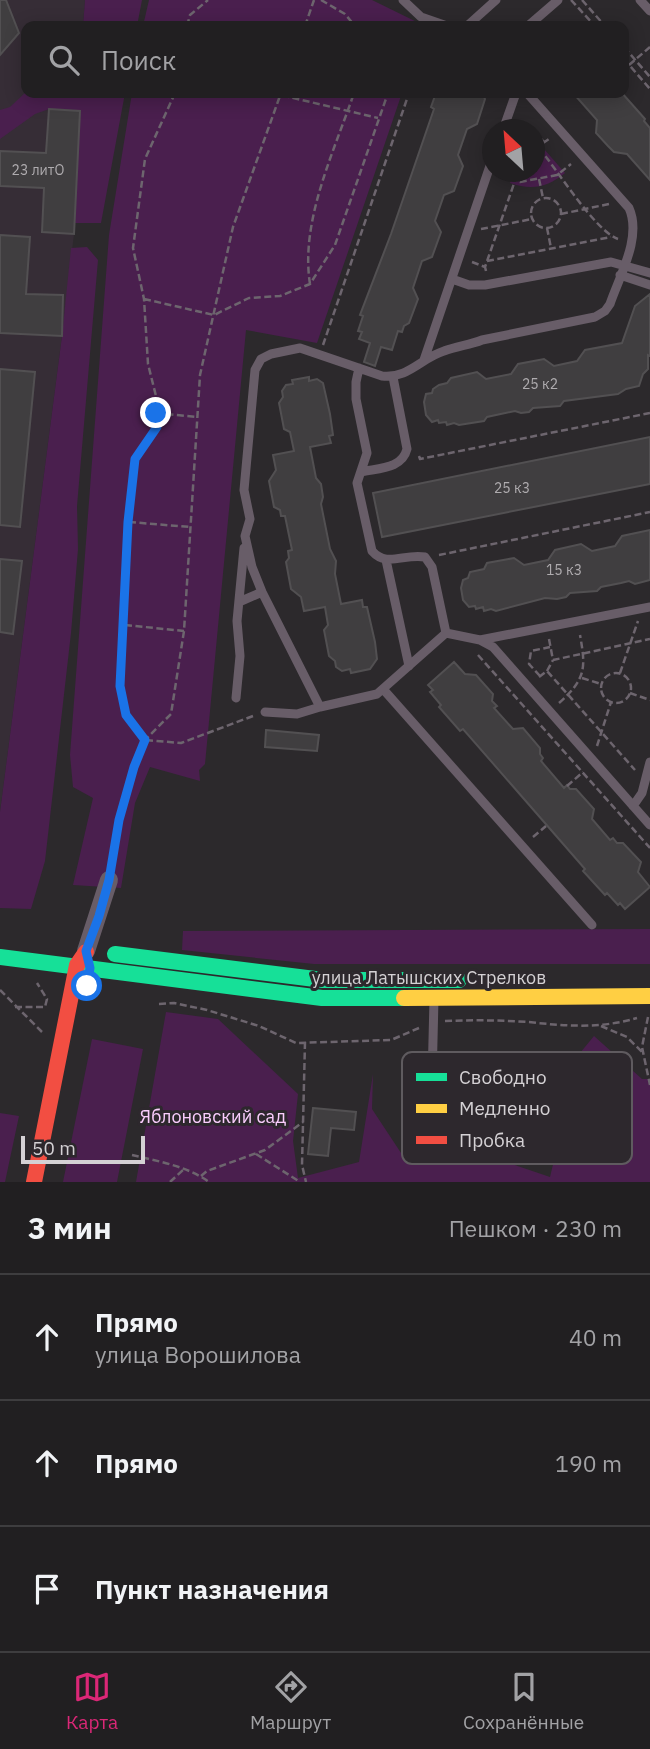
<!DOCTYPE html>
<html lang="ru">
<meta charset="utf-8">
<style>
:root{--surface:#211f21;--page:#29272a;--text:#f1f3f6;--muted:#a2a2a5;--line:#3e3d3f;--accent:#db2777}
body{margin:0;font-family:"IBM Plex Sans",sans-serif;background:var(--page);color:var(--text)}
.compass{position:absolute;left:482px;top:119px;width:63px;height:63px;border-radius:50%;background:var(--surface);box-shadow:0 4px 18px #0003;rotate:334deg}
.scale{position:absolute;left:21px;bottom:18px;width:124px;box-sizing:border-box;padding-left:7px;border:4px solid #d4d1d4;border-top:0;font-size:19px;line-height:24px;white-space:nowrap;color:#d4d1d4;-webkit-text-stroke:5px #2d282d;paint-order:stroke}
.stop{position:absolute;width:21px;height:21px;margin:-16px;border:5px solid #1a73e8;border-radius:50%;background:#fff}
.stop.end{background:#1a73e8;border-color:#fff;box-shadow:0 2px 7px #0008}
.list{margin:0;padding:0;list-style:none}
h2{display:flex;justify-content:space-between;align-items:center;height:91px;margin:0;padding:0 28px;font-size:30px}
h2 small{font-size:23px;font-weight:400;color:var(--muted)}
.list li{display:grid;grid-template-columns:46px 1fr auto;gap:21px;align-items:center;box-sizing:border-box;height:126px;padding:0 28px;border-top:2px solid var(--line)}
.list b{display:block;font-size:26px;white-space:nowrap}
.list p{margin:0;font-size:23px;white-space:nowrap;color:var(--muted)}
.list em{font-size:23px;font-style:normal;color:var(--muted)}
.icon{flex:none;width:38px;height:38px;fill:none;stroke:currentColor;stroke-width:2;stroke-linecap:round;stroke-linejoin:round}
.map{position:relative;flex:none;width:650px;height:1182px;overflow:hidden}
.search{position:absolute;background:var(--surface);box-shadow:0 4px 18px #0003;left:21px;right:21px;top:21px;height:77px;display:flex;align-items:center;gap:18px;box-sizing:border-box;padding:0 24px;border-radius:14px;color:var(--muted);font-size:26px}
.sheet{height:469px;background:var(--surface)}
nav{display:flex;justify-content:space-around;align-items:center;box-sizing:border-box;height:98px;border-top:2px solid var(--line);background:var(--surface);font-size:19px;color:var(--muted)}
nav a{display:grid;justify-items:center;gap:4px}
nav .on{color:var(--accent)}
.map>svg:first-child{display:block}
.built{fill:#362d36}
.green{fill:#4a1f4e}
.building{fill:#403e40;stroke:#525052;stroke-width:2}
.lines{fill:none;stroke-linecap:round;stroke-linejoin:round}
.path{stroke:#6d656e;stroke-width:2.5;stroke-dasharray:7 3.5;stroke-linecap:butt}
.lane{stroke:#685d68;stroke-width:9}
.street{stroke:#685d68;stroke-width:18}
.fast{stroke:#16e098;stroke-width:16}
.slow{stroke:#ffcf43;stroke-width:16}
.jam{stroke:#f24e42;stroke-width:16}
.route{stroke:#1a73e8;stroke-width:9}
.labels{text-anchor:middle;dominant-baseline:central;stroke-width:6;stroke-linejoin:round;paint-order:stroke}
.number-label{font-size:14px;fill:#afacaf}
.street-label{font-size:18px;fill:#d4d1d4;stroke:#2d282d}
.park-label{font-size:18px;fill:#facdfd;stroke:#2d282d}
.key{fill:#2d282d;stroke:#5f5b5f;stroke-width:2}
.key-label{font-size:19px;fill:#d4d1d4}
</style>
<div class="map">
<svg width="650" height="1182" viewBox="0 0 650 1182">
<rect width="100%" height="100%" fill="#2c292c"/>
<path class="built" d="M0,0H85L83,26H26V93H81L80,111L74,234L62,336L0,812Z"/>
<path class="green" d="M85,0H142L137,26H83Z
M149,0H372L425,26H143Z
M26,92L125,93L101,223H74L80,111L49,109L35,114L0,139V110L10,107Z
M132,93H402L317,343L246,330L205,764L199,770L200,781L150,767L135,803L121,888L73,885L93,798L73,787L70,755L109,235Z
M544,149L565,173C548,187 532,191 510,183L514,172H534L535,150Z
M87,247L98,260L77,506L78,549L71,633L45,861L31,909L0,908V812L62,336L71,248Z
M650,929V964H314L182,950L183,931Z
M166,1012L218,1019L298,1094L293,1141L298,1178L359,1162L373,1074L372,1109L405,1159L482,1154L550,1177L556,1152L553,1086L594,1036L642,1079H650V1182H136Z
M92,1039L143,1049L117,1182H63Z
M0,1113L19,1116L5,1182H0Z"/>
<path class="building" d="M0,0H6L19,33L0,55Z
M436,93H482L485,99L477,124L467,129L458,155L463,166L454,191L444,195L435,221L441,232L432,257L422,261L413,288L418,299L409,323L404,326L402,332L398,331L392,350L381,347L375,366L364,362L370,343L359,339L362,332L358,331L363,316L360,315L391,234L434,109L431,107Z
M573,93H622L645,119L644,121L650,128V180L627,154L614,152L608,146L596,133L597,120Z
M49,109L80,111L74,234L42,232L44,188L0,186V151L46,153Z
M0,235L30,237L26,294L63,295L62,336L0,333Z
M650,294V356L648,355V369L643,374L639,386L626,389L618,394L564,401L560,406L533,408L529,412L521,413L515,411L487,417L484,421L459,425L454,423L447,425L446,422L439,423L438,420L432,422L426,415L424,402L426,394L432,393L433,389L439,385L447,383L451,378L477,372L486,379L511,374L518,364L544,359L554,366L577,361L585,350L622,343L635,306Z
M0,369L35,372L20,527L0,525Z
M309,377V381L317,379L323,383L330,414L333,435L329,436L331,443L310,447L316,478L321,484L323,497L321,504L330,549L336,561L335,574L341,604L362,600L363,607H367L375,642L377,659L370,669L351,673L350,669L342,671L336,667L335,661L329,656L324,630L328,625L325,607L304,611L301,597L291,589L286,562L289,558L288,551L292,550L285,516H281L280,510L274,507L269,481L276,470L273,455L294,451L290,432L284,429L279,403L283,397L282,391L286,385L293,384L292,380Z
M650,437V484L382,537L373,493Z
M650,530V580L635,584L629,581L621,583L601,587L597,591L570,593L566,597L557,599L545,598L496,611L491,609L484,611L483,607L476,609L475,606L469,607L463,600L461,588L463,580L468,578L470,572L484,569L487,563L514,558L524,565L548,560L555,550L581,544L592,551L615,546L622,536Z
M0,559L22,561L13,634L0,632Z
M454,662L465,674L476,675L493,694L492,701L497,706L494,708L513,729L523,728L540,748V754L543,758L541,761L564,788L567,785L570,789H576L594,809L592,819L610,840L613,838L617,843H623L641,862L638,872L650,887L625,909L620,903L618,905L607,893L605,895L583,871L585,869L463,729L460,731L439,707L441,705L430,692L433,690L428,685Z
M266,730L319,735L317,751L265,747Z
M313,1108L356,1112L354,1130L331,1128L328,1156L308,1154Z"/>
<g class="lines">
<path class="path" d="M321,0L345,14L355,26
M571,0L595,26
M582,0L605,26
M187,26L190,15L208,0
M305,26L314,0
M624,47L650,77
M624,59L650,89
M629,65L650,47
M175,93L145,159L133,248L144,299L148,364L156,396L157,427L135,459L129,522L120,686L126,715L145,740L181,743L253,716
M272,93L378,118
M534,131L544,142
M539,148C556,168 595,231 618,239
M485,149L491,132
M534,149L549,139
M500,175L520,182L557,175L571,164
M539,179L543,198
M531 213a15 15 0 1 1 30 0a15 15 0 1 1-30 0Z
M561,214L609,204
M547,228L551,248
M481,229L532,219
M487,261L611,237
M472,262L485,267
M486,271L485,267L518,172
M310,284C300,221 334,152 354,93
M144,299L214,315L249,298L280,296L310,284L335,245L388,93
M323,345L409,93
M156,413L197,417
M419,456L420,459L650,413
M129,522L190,527
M439,555L650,512
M125,625L184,631
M549,639L553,660L650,639
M478,655L650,848
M547,671L553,660
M620,673L638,621
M601 688a15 15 0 1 1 30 0a15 15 0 1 1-30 0Z
M540,676L529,664L531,651L550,647
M539,677L547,671L635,770
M582,678L601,684
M630,693L650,700
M559,703C586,679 586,668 580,635
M597,746L611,702
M567,786L583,772
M533,837L546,826
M112,863L119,820L134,767L145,740L171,714L184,631L200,375L233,227L281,93
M0,990L42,1032
M159,1004L174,1003L207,1010L259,1026L296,1043L391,1040L419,1028
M15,1007H45L47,999L37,983
M648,1017L642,1047L650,1085
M445,1021C473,1020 500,1020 528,1022C565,1026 600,1029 637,1018
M601,1026L627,1037L642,1052
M305,1042L302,1165L306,1182
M256,1154L300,1182
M132,1155C157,1161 187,1166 209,1182
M201,1176L207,1171L265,1150L303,1122
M170,1182L183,1170"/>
<path class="lane" d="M403,0L421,17L447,26
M640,0L650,11
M467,26L496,0
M528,26L558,0
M503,130L516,93
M620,275L650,285
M452,279L469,285H485L611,262L650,273
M424,360L492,160
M359,368L356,382V399L367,453L357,483L372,551C387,568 404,553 425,557L432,567L446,633L480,640L493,647L650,825
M361,472C379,468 402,469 407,449L393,377
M386,560L409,666
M239,602L262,592
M446,633L377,694L320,707L262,592L252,567L245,536L250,519L244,490L255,370L261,359L271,354L300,348L382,376C408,379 421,358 444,351C457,346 470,345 482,340L595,317L605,311L610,304C620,275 642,237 629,208L527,93
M480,640L650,607
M383,689L592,925
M236,698L240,656L237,621L244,548
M265,712L297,714L320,707
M633,806L642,793L650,762
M431,1122L434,999"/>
<path class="street" d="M86,951L109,880"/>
<path class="fast" d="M115,954L323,980H459
M0,957L322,998H404"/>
<path class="slow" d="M404,998L650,996"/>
<path class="jam" d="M34,1182L77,965L86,952"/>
</g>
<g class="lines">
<path class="route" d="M87,986L90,968L86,951L99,916L109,880L119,820L134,767L145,740L126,715L120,686L128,522L135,459L157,427L156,413"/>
</g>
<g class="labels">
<g class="number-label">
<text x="38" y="170">23 литО</text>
<text x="540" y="384">25 к2</text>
<text x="512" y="488">25 к3</text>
<text x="564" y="570">15 к3</text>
</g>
<g class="street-label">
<text x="429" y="977">улица Латышских Стрелков</text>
</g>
<g class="park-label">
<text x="213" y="1116">Яблоновский сад</text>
</g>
</g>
<rect x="402" y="1052" width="230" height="112" rx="10" class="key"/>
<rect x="416" y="1073" width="31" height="8" fill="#16e098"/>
<rect x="416" y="1104" width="31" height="9" fill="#ffcf43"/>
<rect x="416" y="1136" width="31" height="8" fill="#f24e42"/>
<g class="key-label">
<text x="459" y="1084">Свободно</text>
<text x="459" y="1115">Медленно</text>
<text x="459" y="1147">Пробка</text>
</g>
</svg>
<svg class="compass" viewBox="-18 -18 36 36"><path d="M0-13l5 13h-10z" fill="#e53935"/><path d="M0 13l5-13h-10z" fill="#a2a2a5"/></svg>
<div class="scale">50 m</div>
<div class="stop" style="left:87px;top:986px"></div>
<div class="stop end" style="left:156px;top:413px"></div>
<div class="search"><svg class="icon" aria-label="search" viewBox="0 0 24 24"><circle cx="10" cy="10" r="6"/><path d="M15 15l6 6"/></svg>Поиск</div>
</div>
<section class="sheet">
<h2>3 мин<small>Пешком · 230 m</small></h2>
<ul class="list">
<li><svg class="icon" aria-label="ahead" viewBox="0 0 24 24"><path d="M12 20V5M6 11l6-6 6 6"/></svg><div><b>Прямо</b><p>улица Ворошилова</p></div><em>40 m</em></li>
<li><svg class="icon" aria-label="ahead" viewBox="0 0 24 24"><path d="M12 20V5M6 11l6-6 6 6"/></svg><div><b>Прямо</b></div><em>190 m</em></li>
<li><svg class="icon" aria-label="arrive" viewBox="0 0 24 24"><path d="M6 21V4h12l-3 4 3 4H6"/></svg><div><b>Пункт назначения</b></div></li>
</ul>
</section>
<nav>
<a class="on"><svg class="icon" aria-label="map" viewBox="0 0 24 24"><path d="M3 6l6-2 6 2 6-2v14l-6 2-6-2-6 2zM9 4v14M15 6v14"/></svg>Карта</a>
<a><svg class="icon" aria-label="directions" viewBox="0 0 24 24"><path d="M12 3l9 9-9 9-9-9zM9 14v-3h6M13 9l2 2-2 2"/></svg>Маршрут</a>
<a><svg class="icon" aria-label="saved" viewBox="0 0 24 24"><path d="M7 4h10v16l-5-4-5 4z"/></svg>Сохранённые</a>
</nav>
